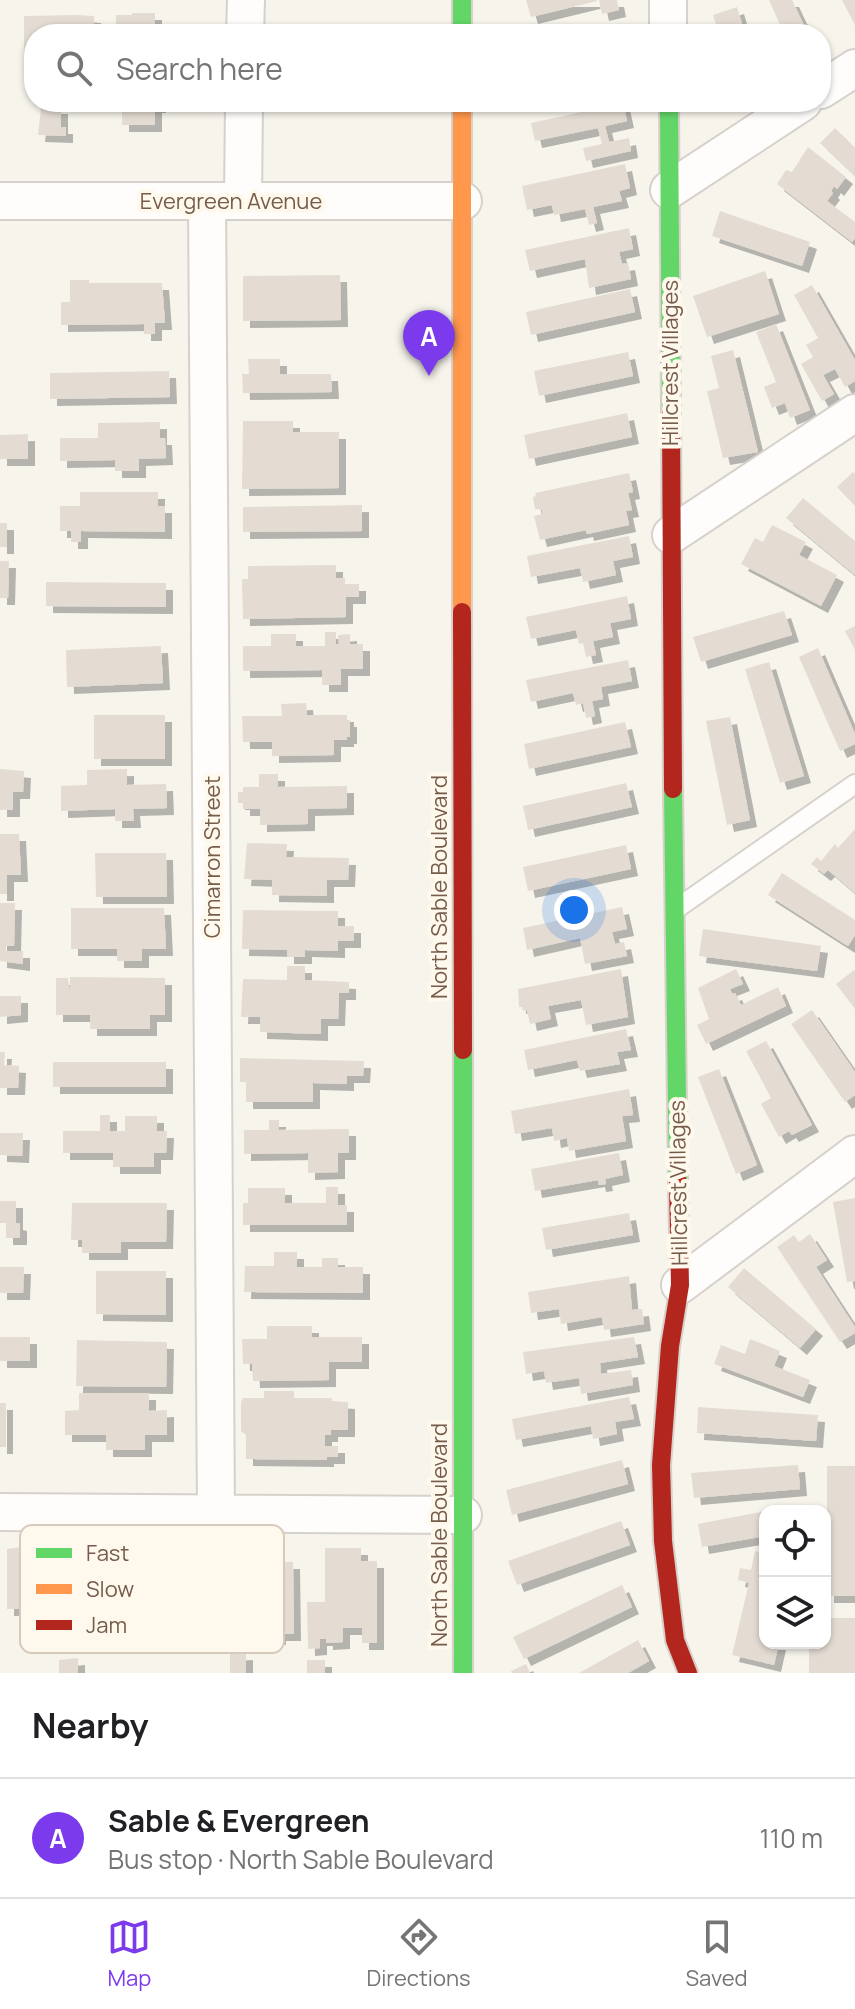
<!DOCTYPE html>
<meta charset="utf-8">
<style>
:root{--surface:#fff;--page:#f6f6f6;--text:#202124;--muted:#757577;--line:#e0e0e0;--accent:#7c3aed}
body{margin:0;font-family:Manrope,sans-serif;background:var(--page);color:var(--text)}
.controls{position:absolute;right:24px;bottom:24px;display:grid;overflow:hidden;border-radius:16px;box-shadow:0 2px 6px #0004}
.controls button{width:72px;height:72px;display:grid;place-items:center;padding:0;border:0;border-bottom:2px solid var(--line);background:var(--surface);color:var(--text);font:40px sans-serif}
.you{position:absolute;left:574px;top:910px;width:28px;height:28px;margin:-20px;border:6px solid #fff;border-radius:50%;background:#1a73e8;box-shadow:0 0 0 12px #1a73e833}
.badge{display:grid;place-items:center;width:52px;height:52px;border-radius:50%;background:var(--accent);color:#fff;font-size:26px;font-weight:700}
.pin{position:absolute;translate:-50% -66px;filter:drop-shadow(0 2px 4px #0008)}
.pin::after{content:'';position:absolute;top:42px;width:28px;height:24px;background:inherit;clip-path:polygon(0 0,100% 0,50% 100%)}
.list{margin:0;padding:0;list-style:none}
h2{display:flex;justify-content:space-between;align-items:center;height:104px;margin:0;padding:0 32px;font-size:34px}
h2 small{font-size:26px;font-weight:400;color:var(--muted)}
.list li{display:grid;grid-template-columns:52px 1fr auto;gap:24px;align-items:center;box-sizing:border-box;height:120px;padding:0 32px;border-top:2px solid var(--line)}
.list b{display:block;font-size:30px;white-space:nowrap}
.list p{margin:0;font-size:26px;white-space:nowrap;color:var(--muted)}
.list em{font-size:26px;font-style:normal;color:var(--muted)}
.icon{flex:none;width:44px;height:44px;fill:none;stroke:currentColor;stroke-width:2;stroke-linecap:round;stroke-linejoin:round}
.map{position:relative;flex:none;width:855px;height:1673px;overflow:hidden}
.search{position:absolute;background:var(--surface);box-shadow:0 2px 6px #0004;left:24px;right:24px;top:24px;height:88px;display:flex;align-items:center;gap:20px;box-sizing:border-box;padding:0 28px;border-radius:32px;color:var(--muted);font-size:30px}
.sheet{height:224px;background:var(--surface)}
nav{display:flex;justify-content:space-around;align-items:center;box-sizing:border-box;height:112px;border-top:2px solid var(--line);background:var(--surface);font-size:22px;color:var(--muted)}
nav a{display:grid;justify-items:center;gap:4px}
nav .on{color:var(--accent)}
.map>svg:first-child{display:block}
.building{fill:#e4dcd3;filter:url(#shadow)}
.lines{fill:none;stroke-linecap:round;stroke-linejoin:round}
.lane-casing{stroke:#d6d1ca;stroke-width:22}
.street-casing{stroke:#d6d1ca;stroke-width:40}
.fast-casing{stroke:#d7d1ca;stroke-width:22}
.slow-casing{stroke:#d7d1ca;stroke-width:22}
.jam-casing{stroke:#d7d1ca;stroke-width:22}
.lane{stroke:#fefdfc;stroke-width:18}
.street{stroke:#fefdfc;stroke-width:36}
.fast{stroke:#63d668;stroke-width:18}
.slow{stroke:#ff974d;stroke-width:18}
.jam{stroke:#b3261e;stroke-width:18}
.labels{text-anchor:middle;dominant-baseline:central;stroke-width:8;stroke-linejoin:round;paint-order:stroke}
.street-label{font-size:22px;fill:#765d4b;stroke:#fff9ed}
.key{fill:#fff9ed;stroke:#d6cabc;stroke-width:2}
.key-label{font-size:22px;fill:#765d4b}
</style>
<div class="map">
<svg width="855" height="1673" viewBox="0 0 855 1673">
<defs>
<filter id="shadow"><feDropShadow dx="7" dy="7" stdDeviation="0" flood-color="#0004"/></filter>
</defs>
<rect width="100%" height="100%" fill="#f7f4ec"/>
<path class="building" d="M526,0H597V1L531,17Z
M599,0H617L619,10L602,14Z
M769,0H792L808,34H784Z
M842,0H855V25Z
M737,7L745,34H719L713,15Z
M132,13H155V34H116V15H132Z
M78,15L94,16V34H34V80H24V16Z
M134,102H159V106H155V125H122V111H134Z
M623,103L627,121L605,126L609,142L629,138L631,151L586,161L583,148L602,144L598,128L535,141L531,123Z
M41,107H61V127H66V136L38,135Z
M835,128L855,148V176L820,143Z
M808,147L846,177L837,189L834,186L831,191L833,193L827,201L855,222V238L852,242L777,184L786,170L792,172Z
M625,164L630,188L619,191L622,201L593,207L597,223L589,225L585,209L554,215L552,205L527,210L522,186Z
M720,211L810,242L802,266L712,236Z
M629,228L633,249L619,252L622,264L628,263L631,279L589,288L585,259L530,271L525,250Z
M765,271L779,314L707,337L693,296Z
M340,275L341,320L243,321V276Z
M70,280H89V283H162L165,323H155V334H144V324L61,325V302H70Z
M812,285L855,360V381L845,387L835,369L823,375L834,394L822,401L801,364L813,357L806,345L818,338L794,295Z
M630,289L635,312L531,335L526,312Z
M776,324L810,410L790,418L785,403L772,408L764,387L776,382L756,332Z
M733,350L758,452L723,458L707,391L719,388L711,356Z
M628,352L633,376L539,396L534,371Z
M248,359H280V374H331L332,392L243,393L242,374H249Z
M169,371L170,397L50,399V373Z
M627,413L632,437L529,459L524,435Z
M243,421H293V432H339V488L242,489Z
M160,422V438H165L166,458L139,459V471H115V460L60,461V438H98V423Z
M28,434V459H0V435Z
M853,472L855,474V506L837,487Z
M629,473L633,492L628,493L632,510L626,511L629,525L587,534L586,530L540,540L534,516L543,514L542,510L535,509L533,497L536,496L535,493Z
M80,492H158V506H165V532L81,531V542H71V531H60V506H80Z
M803,498L855,541V575L786,518Z
M362,505V531L243,532V507Z
M0,523H7V547H0Z
M772,525L806,542L799,555L837,575L821,606L741,564L755,538L763,542Z
M629,536L633,557L613,561L616,575L583,582L580,568L531,577L527,556Z
M0,561H9L8,598H0Z
M336,565V578H345V584H359V597H346V617L243,619L242,579H248V566Z
M46,582L166,583V607L46,606Z
M627,596L631,619L610,623L613,637L593,641L596,655L586,657L583,643L579,644L576,630L531,639L526,617Z
M784,611L792,635L701,662L693,637Z
M855,626V650L845,631Z
M325,632H336V644H339L338,635L350,634V644H363V669H341V685H322V670L243,671V646H271V634H296V646H325Z
M161,646L163,683L67,687L66,650Z
M818,648L855,734V744L840,751L799,657Z
M628,660L632,681L601,687L603,699L592,701L595,716L586,718L583,703L576,705L573,693L531,702L526,680Z
M769,662L804,776L780,783L745,669Z
M306,703L307,715H347V720H350V737H347V740H334V755L272,756V742H243L242,716H282L281,704Z
M94,715H165V759H94Z
M730,717L750,820L727,825L706,721Z
M625,722L631,747L529,769L524,744Z
M0,769L24,771L23,792H13V810H0Z
M127,769V785L166,784L167,808L133,809L134,821H115V809L61,811V786L87,785V770Z
M259,774H278V787L347,786V808L308,809V824L260,825V809H243V803H238V792H243V787H259Z
M626,783L632,807L528,830L523,806Z
M855,829V893L828,870L824,874L811,864L817,857L821,861L835,844L838,848Z
M0,834H19L21,875H7V894H0Z
M247,843L287,844L286,857L349,858L348,880H327V896L272,895V880L244,879Z
M626,845L631,869L528,891L523,867Z
M95,853H166L167,897H96Z
M782,873L855,920V935L848,946L768,895Z
M0,903H15L14,946H6V951H23V964L0,961Z
M622,907L627,929L612,932L615,944L624,942L627,956L585,964L580,938L527,950L523,928Z
M71,908H164L166,949H142V961H117V949H71Z
M243,910L338,911V926H354V941H338V951L305,950V957H287V950L242,949Z
M703,929L821,946L817,971L699,956Z
M287,966H305V980L349,982V993H339L338,1019H321V1034L260,1032V1017H241L243,979L287,980Z
M621,969L628,1017L586,1025L581,1000L548,1006L551,1019L530,1024L527,1010L523,1011L522,1007H519L518,989Z
M736,969L743,984L730,989L732,994L735,993L741,1005L778,987L786,1006L706,1044L697,1025L709,1019L698,988Z
M854,970L855,972V1009L836,984Z
M70,977L165,978V1015H150V1029H90V1015H56V978H68L70,994Z
M0,996H21V1015L0,1017Z
M812,1010L855,1072V1095L845,1102L791,1024Z
M626,1029L631,1050L617,1052L620,1064L580,1071L577,1060L528,1070L524,1050Z
M766,1041L812,1125L792,1135L789,1131L779,1137L761,1104L771,1098L746,1051Z
M0,1052H5L4,1065L19,1066L18,1088H0Z
M240,1058L364,1061L363,1076H347V1084L313,1083V1102H246V1082H240Z
M53,1062H166V1087H53Z
M719,1069L757,1165L736,1174L698,1077Z
M629,1089L633,1115L622,1116L626,1141L569,1151L567,1138L554,1141L552,1128L515,1134L511,1111Z
M100,1115H110V1131H125V1116H157V1131H167L166,1153H154V1167H113V1153H63V1131H100Z
M269,1120H279V1130L349,1129V1153H338V1172L308,1173V1153L244,1154V1130H269Z
M0,1133H23L22,1156L0,1155Z
M619,1153L623,1175L605,1179L606,1184L599,1185L598,1180L535,1191L531,1169Z
M326,1187H338V1205H347V1225H243V1203H248V1188H285V1203H326Z
M855,1198V1281L847,1282L833,1202Z
M0,1201H16V1223L20,1224V1238H6V1223H0Z
M72,1203H167L166,1242H121V1253H82V1240H71Z
M629,1213L633,1235L546,1250L542,1228Z
M810,1234L827,1260L816,1267L855,1327V1333L840,1342L777,1247L794,1235L799,1242Z
M274,1252H297V1267H322V1258H338V1267H363V1293L244,1292L245,1266H274Z
M0,1267H24L23,1293H0Z
M744,1268L816,1329L800,1348L728,1287Z
M96,1271H166V1315L96,1314Z
M629,1276L632,1310L642,1309L644,1324L604,1330L602,1317L561,1324L559,1309L531,1313L528,1292Z
M267,1326H312V1337H362V1362H329V1380L253,1381L252,1364H243L242,1339H267Z
M0,1337H30V1361H0Z
M634,1337L638,1357L600,1363L601,1374L631,1370L633,1385L581,1394L579,1378L546,1383L544,1371L526,1374L523,1352Z
M750,1339L780,1351L774,1366L810,1380L803,1397L714,1364L721,1345L745,1354Z
M77,1340L167,1342L166,1387L76,1386Z
M264,1391H294V1398H332V1401L348,1402V1430H331V1435H325V1446H338V1457H327V1460L246,1459V1435L241,1431V1402L243,1398H264Z
M79,1393H149V1411L167,1410V1435H145V1450H106V1435H65V1411L79,1410Z
M629,1397L634,1419L615,1422L617,1434L593,1439L591,1426L516,1440L512,1419Z
M0,1403H6V1447H0Z
M698,1407L818,1415L816,1441L697,1433Z
M622,1460L628,1484L512,1515L506,1490Z
M798,1465L800,1489L694,1498L691,1473Z
M827,1466H855V1596H827Z
M802,1505L803,1511H775V1509Z
M765,1511V1536L702,1547L698,1524Z
M621,1521L630,1545L517,1585L508,1561Z
M21,1547H66V1630H20V1609H7V1549Z
M245,1547H278V1562H293L294,1634H279V1638H246V1610H230V1549Z
M325,1548H361V1561H377V1643H362V1628H343V1642L326,1643V1639H320V1648L308,1649L307,1602H325Z
M755,1551L765,1554V1643H779L774,1665L732,1655L749,1583L738,1580L740,1568L751,1570Z
M622,1585L632,1607L524,1659L513,1637Z
M825,1618H855V1673H809V1643H825Z
M638,1640L649,1661L628,1673H579Z
M246,1653V1673H230V1654Z
M78,1658V1673H59V1660Z
M307,1660H325V1673H307Z
M526,1664L530,1673H512L511,1671Z"/>
<g class="lines">
<defs>
<path id="lane" d="M676,909L855,784"/>
<path id="street" d="M668,0V34
M245,34L246,0
M821,90L855,68
M669,190L803,102
M0,201H463
M207,201L216,1514
M243,201L244,102
M671,535L855,413
M680,1285L855,1154
M0,1512L463,1515"/>
<path id="fast" d="M462,0V34
M669,102L671,411
M673,789L678,1182
M463,1050V1673"/>
<path id="slow" d="M462,102V612"/>
<path id="jam" d="M671,411L673,789
M462,612L463,1050
M678,1182L680,1285L670,1346L661,1465L663,1541L675,1640L688,1673"/>
</defs>
<use href="#lane" class="lane-casing"/>
<use href="#street" class="street-casing"/>
<use href="#fast" class="fast-casing"/>
<use href="#slow" class="slow-casing"/>
<use href="#jam" class="jam-casing"/>
<use href="#lane" class="lane"/>
<use href="#street" class="street"/>
<use href="#fast" class="fast"/>
<use href="#slow" class="slow"/>
<use href="#jam" class="jam"/>
</g>
<g class="labels">
<g class="street-label">
<text x="231" y="201">Evergreen Avenue</text>
<text transform="translate(670 363) rotate(-90)">Hillcrest Villages</text>
<text transform="translate(212 857) rotate(-90)">Cimarron Street</text>
<text transform="translate(439 887) rotate(-90)">North Sable Boulevard</text>
<text transform="translate(678 1183) rotate(-91)">Hillcrest Villages</text>
<text transform="translate(439 1535) rotate(-90)">North Sable Boulevard</text>
</g>
</g>
<rect x="20" y="1525" width="264" height="128" rx="12" class="key"/>
<rect x="36" y="1548" width="36" height="10" fill="#63d668"/>
<rect x="36" y="1584" width="36" height="10" fill="#ff974d"/>
<rect x="36" y="1620" width="36" height="10" fill="#b3261e"/>
<g class="key-label">
<text x="86" y="1561">Fast</text>
<text x="86" y="1597">Slow</text>
<text x="86" y="1633">Jam</text>
</g>
</svg>
<div class="controls">
<button><svg class="icon" aria-label="locate" viewBox="0 0 24 24"><circle cx="12" cy="12" r="6"/><path d="M12 2v4M12 18v4M2 12h4M18 12h4"/></svg></button>
<button><svg class="icon" aria-label="layers" viewBox="0 0 24 24"><path d="M12 4l9 5-9 5-9-5zM3 14l9 5 9-5"/></svg></button>
</div>
<div class="you"></div>
<div class="pin badge" style="left:429px;top:376px">A</div>
<div class="search"><svg class="icon" aria-label="search" viewBox="0 0 24 24"><circle cx="10" cy="10" r="6"/><path d="M15 15l6 6"/></svg>Search here</div>
</div>
<section class="sheet">
<h2>Nearby<small></small></h2>
<ul class="list">
<li><span class="badge">A</span><div><b>Sable &amp; Evergreen</b><p>Bus stop · North Sable Boulevard</p></div><em>110 m</em></li>
</ul>
</section>
<nav>
<a class="on"><svg class="icon" aria-label="map" viewBox="0 0 24 24"><path d="M3 6l6-2 6 2 6-2v14l-6 2-6-2-6 2zM9 4v14M15 6v14"/></svg>Map</a>
<a><svg class="icon" aria-label="directions" viewBox="0 0 24 24"><path d="M12 3l9 9-9 9-9-9zM9 14v-3h6M13 9l2 2-2 2"/></svg>Directions</a>
<a><svg class="icon" aria-label="saved" viewBox="0 0 24 24"><path d="M7 4h10v16l-5-4-5 4z"/></svg>Saved</a>
</nav>
